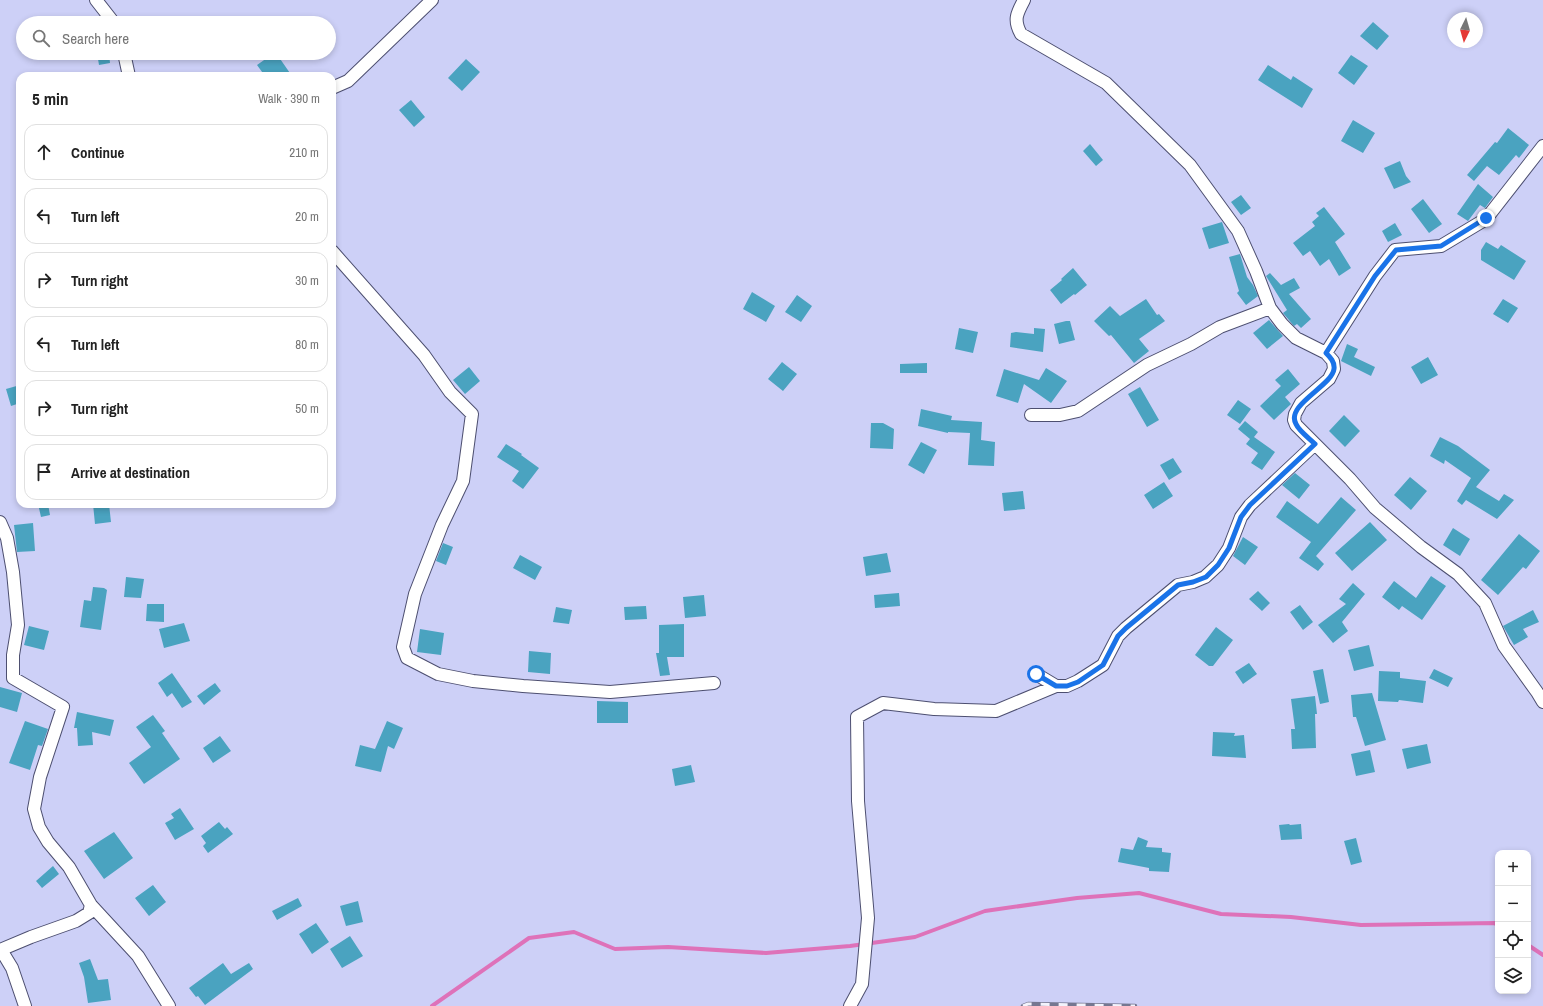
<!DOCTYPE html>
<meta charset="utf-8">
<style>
:root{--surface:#fff;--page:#f2f2f2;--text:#222;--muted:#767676;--line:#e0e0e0}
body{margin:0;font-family:"Archivo Narrow",sans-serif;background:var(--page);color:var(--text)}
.controls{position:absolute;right:12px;bottom:12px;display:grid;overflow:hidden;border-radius:8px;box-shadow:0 2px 6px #0003}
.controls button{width:36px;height:36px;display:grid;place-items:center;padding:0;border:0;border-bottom:1px solid var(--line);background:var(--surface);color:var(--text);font:20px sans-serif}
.compass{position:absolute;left:1447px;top:12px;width:36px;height:36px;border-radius:50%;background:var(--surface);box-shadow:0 2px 6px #0003;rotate:185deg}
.stop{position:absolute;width:12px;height:12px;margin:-9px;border:3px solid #1a73e8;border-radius:50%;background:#fff}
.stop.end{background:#1a73e8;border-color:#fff;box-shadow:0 1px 4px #0008}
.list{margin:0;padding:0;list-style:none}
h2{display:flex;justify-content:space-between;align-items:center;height:52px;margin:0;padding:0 16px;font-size:17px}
h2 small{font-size:13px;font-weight:400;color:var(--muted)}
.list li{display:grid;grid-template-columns:26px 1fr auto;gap:12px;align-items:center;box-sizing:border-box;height:56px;margin:0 8px 8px;padding:0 8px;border:1px solid var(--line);border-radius:12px}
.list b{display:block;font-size:15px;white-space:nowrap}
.list em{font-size:13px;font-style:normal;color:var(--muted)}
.icon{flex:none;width:22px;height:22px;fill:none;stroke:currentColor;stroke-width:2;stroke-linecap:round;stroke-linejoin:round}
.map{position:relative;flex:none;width:1543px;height:1006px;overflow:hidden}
.search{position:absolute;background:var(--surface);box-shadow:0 2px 6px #0003;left:16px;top:16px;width:320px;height:44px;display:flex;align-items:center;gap:10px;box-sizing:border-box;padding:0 14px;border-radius:22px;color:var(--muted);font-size:15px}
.panel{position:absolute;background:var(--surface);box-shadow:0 2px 6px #0003;left:16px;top:72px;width:320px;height:436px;border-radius:12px}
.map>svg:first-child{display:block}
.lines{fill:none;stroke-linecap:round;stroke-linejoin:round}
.stream{stroke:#de72b9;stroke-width:4}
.building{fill:#4aa3c0}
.street-casing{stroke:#4d4f70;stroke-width:14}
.street{stroke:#fff;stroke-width:12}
.rail-casing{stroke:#757791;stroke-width:4.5}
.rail{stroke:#f3f3fc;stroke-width:3;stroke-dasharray:9;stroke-linecap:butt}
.route{stroke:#1a73e8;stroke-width:5}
</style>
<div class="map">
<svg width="1543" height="1006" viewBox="0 0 1543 1006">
<rect width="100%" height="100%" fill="#cdd0f7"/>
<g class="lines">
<path class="stream" d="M1528,945L1543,955
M432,1006L529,938L574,932L615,949L668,947L766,953L850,946L915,937L985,911L1077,898L1139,893L1221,914L1291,917L1361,925L1495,923L1498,926"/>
</g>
<path class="building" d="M1373,22L1389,36L1377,50L1360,36Z
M97,53H109L110,63L99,65Z
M274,53H276L292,76H265L257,65Z
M1351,55L1368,66L1354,85L1338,73Z
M466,59L480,72L462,91L448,78Z
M1268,65L1291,80L1293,76L1313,89L1302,108L1258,80Z
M411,100L425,117L414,127L399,110Z
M1353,120L1375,133L1363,153L1341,141Z
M1508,128L1529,145L1519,158L1516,155L1499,175L1487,166L1474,181L1467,175L1495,142L1497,143Z
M1090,144L1103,160L1096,166L1083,151Z
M1400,161L1406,176L1411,182L1394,189L1384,168Z
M1478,184L1493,197L1485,208L1480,205L1468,221L1457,214Z
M1241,195L1251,208L1241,215L1231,202Z
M1423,199L1442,224L1429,233L1411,209Z
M1324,207L1345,234L1335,242L1351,268L1339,276L1329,259L1320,266L1310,251L1303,256L1293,243L1315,226L1312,222L1319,216L1316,213Z
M1222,222L1229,243L1209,249L1202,228Z
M1395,223L1402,235L1388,242L1382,231Z
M1486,242L1498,249L1501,245L1526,261L1514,280L1481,260V250Z
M1240,254L1247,277L1253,285L1258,296L1246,305L1237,293L1239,291L1229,257Z
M1073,268L1087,285L1075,295L1074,294L1061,304L1050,290L1062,280L1061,279Z
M1270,273L1281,285L1294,278L1300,288L1289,294L1311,319L1301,328L1297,324L1294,326L1283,313L1287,310L1266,276Z
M752,292L775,306L766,322L743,309Z
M797,295L812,306L801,322L785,312Z
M1146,299L1157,315L1159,314L1165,321L1139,339L1149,351L1134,363L1111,335L1109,336L1094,321L1110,306L1120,316Z
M1503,299L1518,308L1508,323L1493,314Z
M1269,320L1283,336L1267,349L1253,333Z
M1066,321H1070L1075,340L1059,344L1054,324Z
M959,328L978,332L973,353L955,349Z
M1034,328L1045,329L1043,352L1010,347L1011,333L1016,332L1034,334Z
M1347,344L1358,349L1354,357L1375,367L1371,376L1341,361Z
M1428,357L1438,375L1421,384L1411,367Z
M782,362L797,374L783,391L768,379Z
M927,363V373H900V364Z
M469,367L480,381L465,394L453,380Z
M1046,368L1067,381L1051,403L1024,384L1018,403L996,396L1004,369L1039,380Z
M1288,369L1300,384L1285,397L1291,404L1274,420L1260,406L1281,386L1275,380Z
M20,385V403L11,406L6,389Z
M1140,387L1159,420L1147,427L1128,394Z
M1238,400L1251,409L1240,424L1227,415Z
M921,409L952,416L951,420L982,422L981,440L995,442L994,466L968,465L970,433L948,432V433L918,426Z
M1344,415L1360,431L1345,447L1329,431Z
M1245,421L1258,432L1254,437L1275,452L1262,470L1251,463L1258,453L1246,444L1250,439L1238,429Z
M871,423H883L894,429L893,449L870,448Z
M1440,437L1458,446L1490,470L1476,487L1499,501L1504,494L1514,500L1497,519L1466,500L1462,505L1457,501L1471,478L1445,460L1444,464L1430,456Z
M921,442L937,450L924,474L908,465Z
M506,444L522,454L521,455L539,468L523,489L512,481L519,471L497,457Z
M1173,458L1182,472L1169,480L1160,465Z
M1295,473L1310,485L1299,499L1282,485Z
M1410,477L1427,491L1411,510L1394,495Z
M1164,482L1173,496L1153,509L1144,495Z
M1023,491L1025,509L1004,511L1002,493Z
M1341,497L1356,510L1316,556L1324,564L1318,571L1299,558L1311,542L1276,517L1287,501L1318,524Z
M38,504H48L50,515L41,517Z
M93,504H109L111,522L95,524Z
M1370,522L1387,540L1352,571L1335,553Z
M33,523L35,551L17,552L14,525Z
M1453,528L1470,539L1460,556L1443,545Z
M1519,534L1540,551L1526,569L1523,567L1498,595L1481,580Z
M1243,537L1258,547L1245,565L1233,556Z
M443,543L453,547L446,565L436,561Z
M887,553L891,572L866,576L863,557Z
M520,555L542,567L535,580L513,568Z
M1431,576L1446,586L1422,620L1402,606L1399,610L1382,597L1394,581L1416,598Z
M126,577L144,579L141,598L124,597Z
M1353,583L1365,594L1342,622L1348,631L1333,643L1318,625L1346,604L1339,599Z
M93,587L104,588L107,590L101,630L80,627L84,600L91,601Z
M1258,591L1270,603L1262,611L1249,599Z
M899,593L900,606L875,608L874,595Z
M704,595L706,616L685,618L683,597Z
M147,604H164V622L146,621Z
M1300,605L1313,622L1303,630L1290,612Z
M646,606L647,619L625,620L624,607Z
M556,607L572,610L569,624L553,622Z
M1533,610L1539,622L1523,629L1528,637L1514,645L1503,626Z
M184,623L190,641L164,648L159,629Z
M684,624V657H667L670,675L660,676L656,653H659V625Z
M29,626L49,631L44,650L24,645Z
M1216,627L1233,640L1213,666H1209L1195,655Z
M420,629L444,633L441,655L417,652Z
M1369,645L1374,666L1354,671L1348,650Z
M529,651L551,653L550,674L528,672Z
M1249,663L1257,674L1243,684L1235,672Z
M1323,669L1329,702L1320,704L1313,671Z
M1434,669L1453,678L1448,687L1429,678Z
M1379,671L1400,672V678L1426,681L1423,703L1399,700L1398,702L1378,701Z
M172,673L192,702L182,708L172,693L167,697L158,683Z
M215,683L221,691L204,705L197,696Z
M0,687L22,693L17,712L0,707Z
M1372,693L1386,740L1365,746L1356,717H1353L1351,695Z
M1315,696L1317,714H1315L1316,748L1292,749L1291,729H1295L1291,699Z
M597,701L628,702V723H597Z
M77,712L114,720L110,736L92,732L93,745L78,746L77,728H74Z
M153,715L165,731L162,733L180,759L144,784L129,763L151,747L136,727Z
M25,721L48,729L42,746L38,745L30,770L9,763Z
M387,721L403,728L394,749L388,746L381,772L355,766L360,745L375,749Z
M1213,732L1235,733L1234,736L1244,735L1246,758L1212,756Z
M220,736L231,751L213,763L203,748Z
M1427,744L1431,763L1407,769L1402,749Z
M1370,750L1375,772L1356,776L1351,754Z
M691,765L695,782L675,786L672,769Z
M180,808L194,829L175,840L165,823L174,818L171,814Z
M219,822L225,829L227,827L233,834L208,853L203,846L206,843L201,836Z
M1289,824L1290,825L1301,824L1302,839L1281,840L1279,825Z
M114,832L133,858L104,879L84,851Z
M1138,837L1148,841L1146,847L1162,848V852L1171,853L1169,872L1149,871V868L1118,862L1121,848L1133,850Z
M1356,838L1362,862L1351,865L1344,841Z
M53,866L59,874L42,888L36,881Z
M153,885L166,902L149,916L135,898Z
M298,898L302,906L277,920L272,911Z
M358,901L363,922L346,926L340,906Z
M316,923L329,942L312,954L299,934Z
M350,936L363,956L342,968L330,949Z
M90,959L98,980L108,979L111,1000L88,1003L84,977L79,963Z
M223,963L231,974L249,963L253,969L205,1005L198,996L196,997L189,988Z"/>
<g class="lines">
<defs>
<path id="street" d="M96,0L114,23
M1024,0C1017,13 1013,20 1021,34L1106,83L1190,165L1238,231L1256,271L1270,308L1282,324L1296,338L1326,353L1333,361L1334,369L1329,379L1301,403L1295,414L1294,420L1296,425L1350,479L1375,508L1421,547L1458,574L1485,603L1504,646L1537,692L1543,702
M124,53L129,76
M332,88L348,81L432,0
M332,251L424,355L450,392L472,414L463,481L442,525L415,594L403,647L407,658L438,674L473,681L523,686L610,692L714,683
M1326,353L1375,276L1395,250L1441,246L1486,219L1543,146
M1031,415H1060L1078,411L1147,365L1191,344L1220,327L1270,308
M0,522L7,538L13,572L18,625L13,655V678L63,707L40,777L34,809L39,827L48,842L69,867L91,905L138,956L169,1006
M1036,674L1056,686H1067L1078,681L1103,665L1118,636L1126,628L1178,585L1193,582L1205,577L1218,565L1229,548L1241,517L1250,505L1315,444
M0,950L31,937L76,921L89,913L91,905
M1,950L12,968L25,1006
M850,1006L862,984L868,918L858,801L857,717L883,703L934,709L996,711L1056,686"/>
</defs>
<use href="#street" class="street-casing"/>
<use href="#street" class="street"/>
<defs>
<path id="rail" d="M1023,1006L1028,1004L1135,1006"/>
</defs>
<use href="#rail" class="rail-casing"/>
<use href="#rail" class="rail"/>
</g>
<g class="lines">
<path class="route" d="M1036,674L1056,686H1067L1078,682L1103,665L1118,636L1126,628L1178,585L1193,582L1206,577L1218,565L1229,548L1241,517L1250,505L1315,444C1309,438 1299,431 1296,424C1285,405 1332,386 1334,369C1335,362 1330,357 1326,353L1375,276L1396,250L1441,246L1486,218"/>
</g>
</svg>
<div class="controls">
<button>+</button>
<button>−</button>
<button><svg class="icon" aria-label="locate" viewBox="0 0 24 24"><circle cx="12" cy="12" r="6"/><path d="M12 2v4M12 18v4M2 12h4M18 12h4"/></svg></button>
<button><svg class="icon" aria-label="layers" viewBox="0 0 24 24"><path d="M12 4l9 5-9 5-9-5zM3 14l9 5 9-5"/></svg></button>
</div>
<svg class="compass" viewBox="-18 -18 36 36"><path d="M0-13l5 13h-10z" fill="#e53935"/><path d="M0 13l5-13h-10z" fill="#767676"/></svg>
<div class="stop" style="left:1036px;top:674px"></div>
<div class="stop end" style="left:1486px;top:218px"></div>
<div class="search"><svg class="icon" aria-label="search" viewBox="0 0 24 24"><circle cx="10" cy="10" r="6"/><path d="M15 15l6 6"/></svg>Search here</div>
<section class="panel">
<h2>5 min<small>Walk · 390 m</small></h2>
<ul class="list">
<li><svg class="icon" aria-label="ahead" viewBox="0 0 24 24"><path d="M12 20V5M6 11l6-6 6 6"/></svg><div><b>Continue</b></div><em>210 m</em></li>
<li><svg class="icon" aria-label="left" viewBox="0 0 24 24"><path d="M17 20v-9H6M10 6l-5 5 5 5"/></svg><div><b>Turn left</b></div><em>20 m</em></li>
<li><svg class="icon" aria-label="right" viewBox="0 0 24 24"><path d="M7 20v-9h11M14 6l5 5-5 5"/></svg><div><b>Turn right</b></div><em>30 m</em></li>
<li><svg class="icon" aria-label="left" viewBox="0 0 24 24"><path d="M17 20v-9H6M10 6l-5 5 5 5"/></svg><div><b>Turn left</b></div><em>80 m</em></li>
<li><svg class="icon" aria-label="right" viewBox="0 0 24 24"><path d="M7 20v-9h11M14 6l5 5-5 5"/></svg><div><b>Turn right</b></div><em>50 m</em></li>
<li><svg class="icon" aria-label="arrive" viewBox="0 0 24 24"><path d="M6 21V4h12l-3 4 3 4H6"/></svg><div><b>Arrive at destination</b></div></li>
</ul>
</section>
</div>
